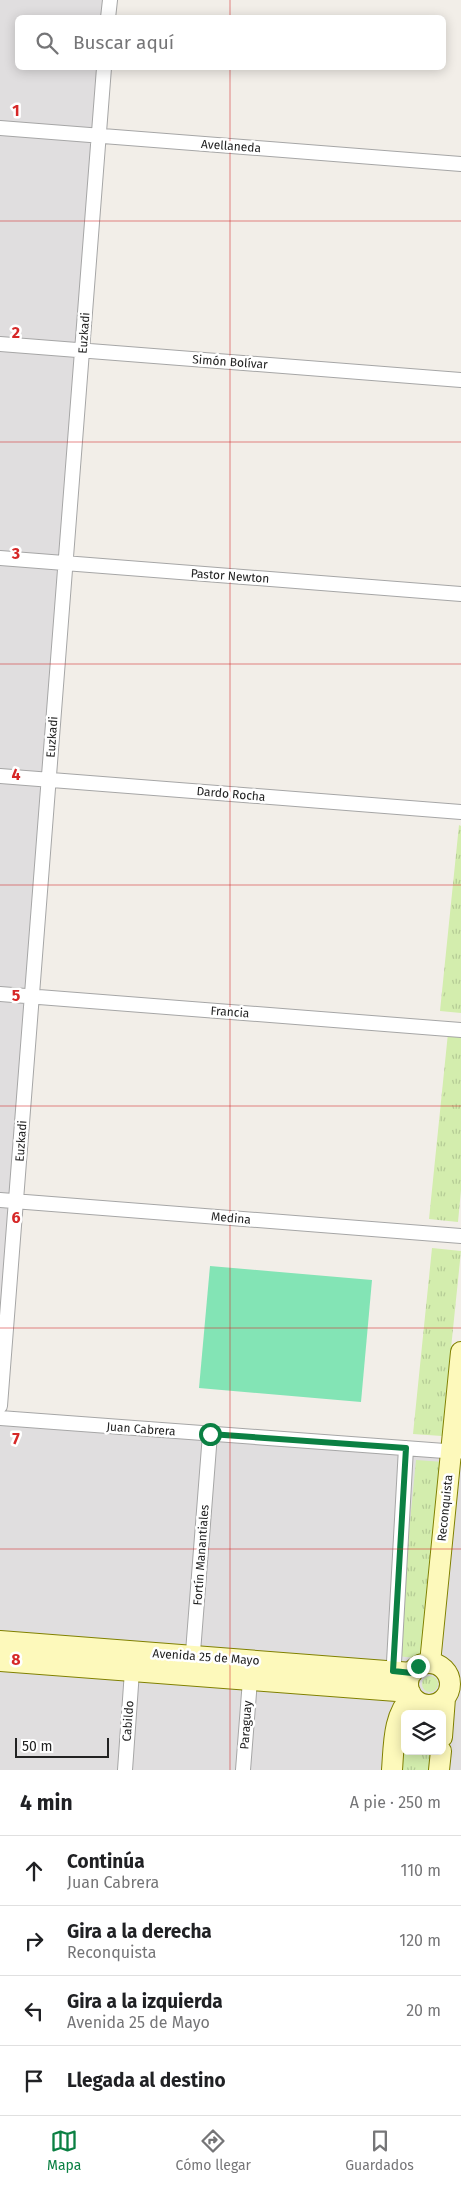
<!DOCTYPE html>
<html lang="es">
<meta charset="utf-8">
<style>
:root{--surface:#fff;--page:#f2f2f2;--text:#202124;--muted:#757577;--line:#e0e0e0;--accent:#0b8043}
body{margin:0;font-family:"Fira Sans",sans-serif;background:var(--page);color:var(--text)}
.controls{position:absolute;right:15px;bottom:15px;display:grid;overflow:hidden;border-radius:8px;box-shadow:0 2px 12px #0003}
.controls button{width:45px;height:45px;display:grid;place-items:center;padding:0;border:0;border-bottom:1px solid var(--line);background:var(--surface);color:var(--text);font:25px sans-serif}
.scale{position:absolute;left:15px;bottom:12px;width:94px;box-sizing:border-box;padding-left:5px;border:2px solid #222;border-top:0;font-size:14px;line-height:18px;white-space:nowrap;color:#222;-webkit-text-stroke:4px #fff;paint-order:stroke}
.stop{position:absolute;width:15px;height:15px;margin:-11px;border:4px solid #0b8043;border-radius:50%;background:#fff}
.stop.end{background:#0b8043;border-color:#fff;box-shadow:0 1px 5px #0008}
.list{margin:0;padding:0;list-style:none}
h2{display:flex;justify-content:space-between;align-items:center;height:65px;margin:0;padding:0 20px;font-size:21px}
h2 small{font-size:16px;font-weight:400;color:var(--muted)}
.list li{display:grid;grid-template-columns:32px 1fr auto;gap:15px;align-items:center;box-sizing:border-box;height:70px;padding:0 20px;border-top:1px solid var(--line)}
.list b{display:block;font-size:19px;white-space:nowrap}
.list p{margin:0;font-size:16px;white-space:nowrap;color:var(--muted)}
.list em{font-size:16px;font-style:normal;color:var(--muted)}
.icon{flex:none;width:28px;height:28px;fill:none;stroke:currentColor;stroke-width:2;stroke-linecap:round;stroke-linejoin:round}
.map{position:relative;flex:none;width:461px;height:1770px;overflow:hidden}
.search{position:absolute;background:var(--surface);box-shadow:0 2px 12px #0003;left:15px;right:15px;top:15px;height:55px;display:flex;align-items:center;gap:12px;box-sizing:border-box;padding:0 18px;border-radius:8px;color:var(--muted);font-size:19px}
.sheet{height:345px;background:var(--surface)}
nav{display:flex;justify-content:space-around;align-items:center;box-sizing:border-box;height:70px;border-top:1px solid var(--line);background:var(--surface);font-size:14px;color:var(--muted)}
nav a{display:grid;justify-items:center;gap:2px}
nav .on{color:var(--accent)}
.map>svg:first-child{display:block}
.residential{fill:#e0dedf;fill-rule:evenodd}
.grass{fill:url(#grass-tufts)}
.pitch{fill:#83e4b5}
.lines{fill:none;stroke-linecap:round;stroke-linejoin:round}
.street-casing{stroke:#a6a6a6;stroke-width:16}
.secondary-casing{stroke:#808100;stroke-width:22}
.street{stroke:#fff;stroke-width:14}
.secondary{stroke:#fdf9bb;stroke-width:20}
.route{stroke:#0b8043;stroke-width:6}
.grid{fill:none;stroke:#d62828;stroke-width:1;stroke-opacity:0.55}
.labels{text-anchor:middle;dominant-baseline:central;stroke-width:5;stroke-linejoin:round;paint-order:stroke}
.street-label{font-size:12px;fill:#222;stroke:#fff}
.grid-label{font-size:16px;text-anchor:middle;font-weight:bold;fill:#d62828;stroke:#fff;stroke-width:5;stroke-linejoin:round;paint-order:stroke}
</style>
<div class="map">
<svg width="461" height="1770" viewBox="0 0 461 1770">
<defs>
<pattern id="grass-tufts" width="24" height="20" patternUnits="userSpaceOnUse" patternTransform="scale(1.25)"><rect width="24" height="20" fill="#d3edad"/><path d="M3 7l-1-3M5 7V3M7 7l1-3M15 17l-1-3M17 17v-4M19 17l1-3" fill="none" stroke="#b5cb95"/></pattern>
</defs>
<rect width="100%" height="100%" fill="#f2eee8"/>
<path class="residential" d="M0,0H110L108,17L18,18V68H104L0,1406Z
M0,1418L461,1452V1770H0ZM405,1714H442V1751H405Z"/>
<path class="grass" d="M459,825L461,826V1013L440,1011Z
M448,1033L461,1034V1190L458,1222L429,1219Z
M432,1248L461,1251L442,1436L413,1434Z
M416,1460L444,1462L425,1659L397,1656Z
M422 1684a8 8 0 1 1 16 0a8 8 0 1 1-16 0Z
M405,1719V1751H437L435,1770H396Z"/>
<path class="pitch" d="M210,1266L372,1280L361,1402L199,1388Z"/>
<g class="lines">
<defs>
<path id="street" d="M108,18L110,0
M0,128L461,164
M0,344L461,380
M0,558L461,594
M0,776L461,812
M0,994L461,1030
M0,1200L461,1236
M0,1406L104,68
M0,1418L458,1452
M192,1665L210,1434
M393,1680L406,1448
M125,1770L132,1671
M243,1770L250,1680"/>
<path id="secondary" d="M0,1641L412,1673
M0,1661L410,1692
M430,1663L461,1352
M408 1684a21 21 0 1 1 42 0a21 21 0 1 1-42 0Z
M442,1737L445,1698
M392,1770C394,1744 393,1715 412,1696
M439,1770L441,1751"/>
</defs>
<use href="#street" class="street-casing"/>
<use href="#secondary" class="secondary-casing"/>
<use href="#street" class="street"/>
<use href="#secondary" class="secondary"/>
</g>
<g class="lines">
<path class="route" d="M210,1434L406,1448L393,1671L412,1673L418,1666"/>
</g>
<path class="grid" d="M230,0V18M230,68V1770M0,221H461M0,442H461M0,664H461M0,885H461M0,1106H461M0,1328H461M0,1549H461"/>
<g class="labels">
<g class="street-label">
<text transform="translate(231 146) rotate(4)">Avellaneda</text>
<text transform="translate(84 333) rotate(-86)">Euzkadi</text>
<text transform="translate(230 362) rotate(4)">Simón Bolívar</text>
<text transform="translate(230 576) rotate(4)">Pastor Newton</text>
<text transform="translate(52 737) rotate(-86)">Euzkadi</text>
<text transform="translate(231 794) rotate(5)">Dardo Rocha</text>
<text transform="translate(230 1012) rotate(4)">Francia</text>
<text transform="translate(21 1141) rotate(-86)">Euzkadi</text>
<text transform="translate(231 1218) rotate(5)">Medina</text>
<text transform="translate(141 1429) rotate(4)">Juan Cabrera</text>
<text transform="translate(445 1508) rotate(-84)">Reconquista</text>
<text transform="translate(201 1555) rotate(-86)">Fortín Manantiales</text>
<text transform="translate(206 1657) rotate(4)">Avenida 25 de Mayo</text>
<text transform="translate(128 1721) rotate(-86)">Cabildo</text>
<text transform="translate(246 1725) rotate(-86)">Paraguay</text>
</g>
</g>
<g class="grid-label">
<text x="16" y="116">1</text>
<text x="16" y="338">2</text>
<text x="16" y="559">3</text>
<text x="16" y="780">4</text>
<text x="16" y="1001">5</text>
<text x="16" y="1223">6</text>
<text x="16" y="1444">7</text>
<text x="16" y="1665">8</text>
</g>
</svg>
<div class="controls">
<button><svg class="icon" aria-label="layers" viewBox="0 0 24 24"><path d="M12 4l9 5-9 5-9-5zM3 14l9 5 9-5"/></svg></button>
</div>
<div class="scale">50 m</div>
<div class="stop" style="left:210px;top:1434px"></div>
<div class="stop end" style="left:418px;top:1666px"></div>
<div class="search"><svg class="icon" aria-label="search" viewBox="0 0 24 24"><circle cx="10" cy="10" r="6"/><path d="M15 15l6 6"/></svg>Buscar aquí</div>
</div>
<section class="sheet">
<h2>4 min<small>A pie · 250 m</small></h2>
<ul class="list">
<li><svg class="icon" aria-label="ahead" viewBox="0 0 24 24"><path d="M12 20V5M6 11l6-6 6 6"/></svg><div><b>Continúa</b><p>Juan Cabrera</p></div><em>110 m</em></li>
<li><svg class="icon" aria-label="right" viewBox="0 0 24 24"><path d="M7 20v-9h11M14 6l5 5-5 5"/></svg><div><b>Gira a la derecha</b><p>Reconquista</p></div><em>120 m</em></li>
<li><svg class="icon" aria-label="left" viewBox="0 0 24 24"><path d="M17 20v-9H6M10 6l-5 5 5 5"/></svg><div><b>Gira a la izquierda</b><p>Avenida 25 de Mayo</p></div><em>20 m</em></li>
<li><svg class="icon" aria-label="arrive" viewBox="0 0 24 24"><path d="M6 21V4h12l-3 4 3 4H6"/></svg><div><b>Llegada al destino</b></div></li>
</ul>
</section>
<nav>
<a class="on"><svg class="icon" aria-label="map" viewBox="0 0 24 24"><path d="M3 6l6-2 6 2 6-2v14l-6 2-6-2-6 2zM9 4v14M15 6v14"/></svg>Mapa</a>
<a><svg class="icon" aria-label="directions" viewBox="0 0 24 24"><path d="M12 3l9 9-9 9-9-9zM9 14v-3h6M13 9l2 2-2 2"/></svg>Cómo llegar</a>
<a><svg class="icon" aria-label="saved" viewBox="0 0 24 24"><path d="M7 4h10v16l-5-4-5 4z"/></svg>Guardados</a>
</nav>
